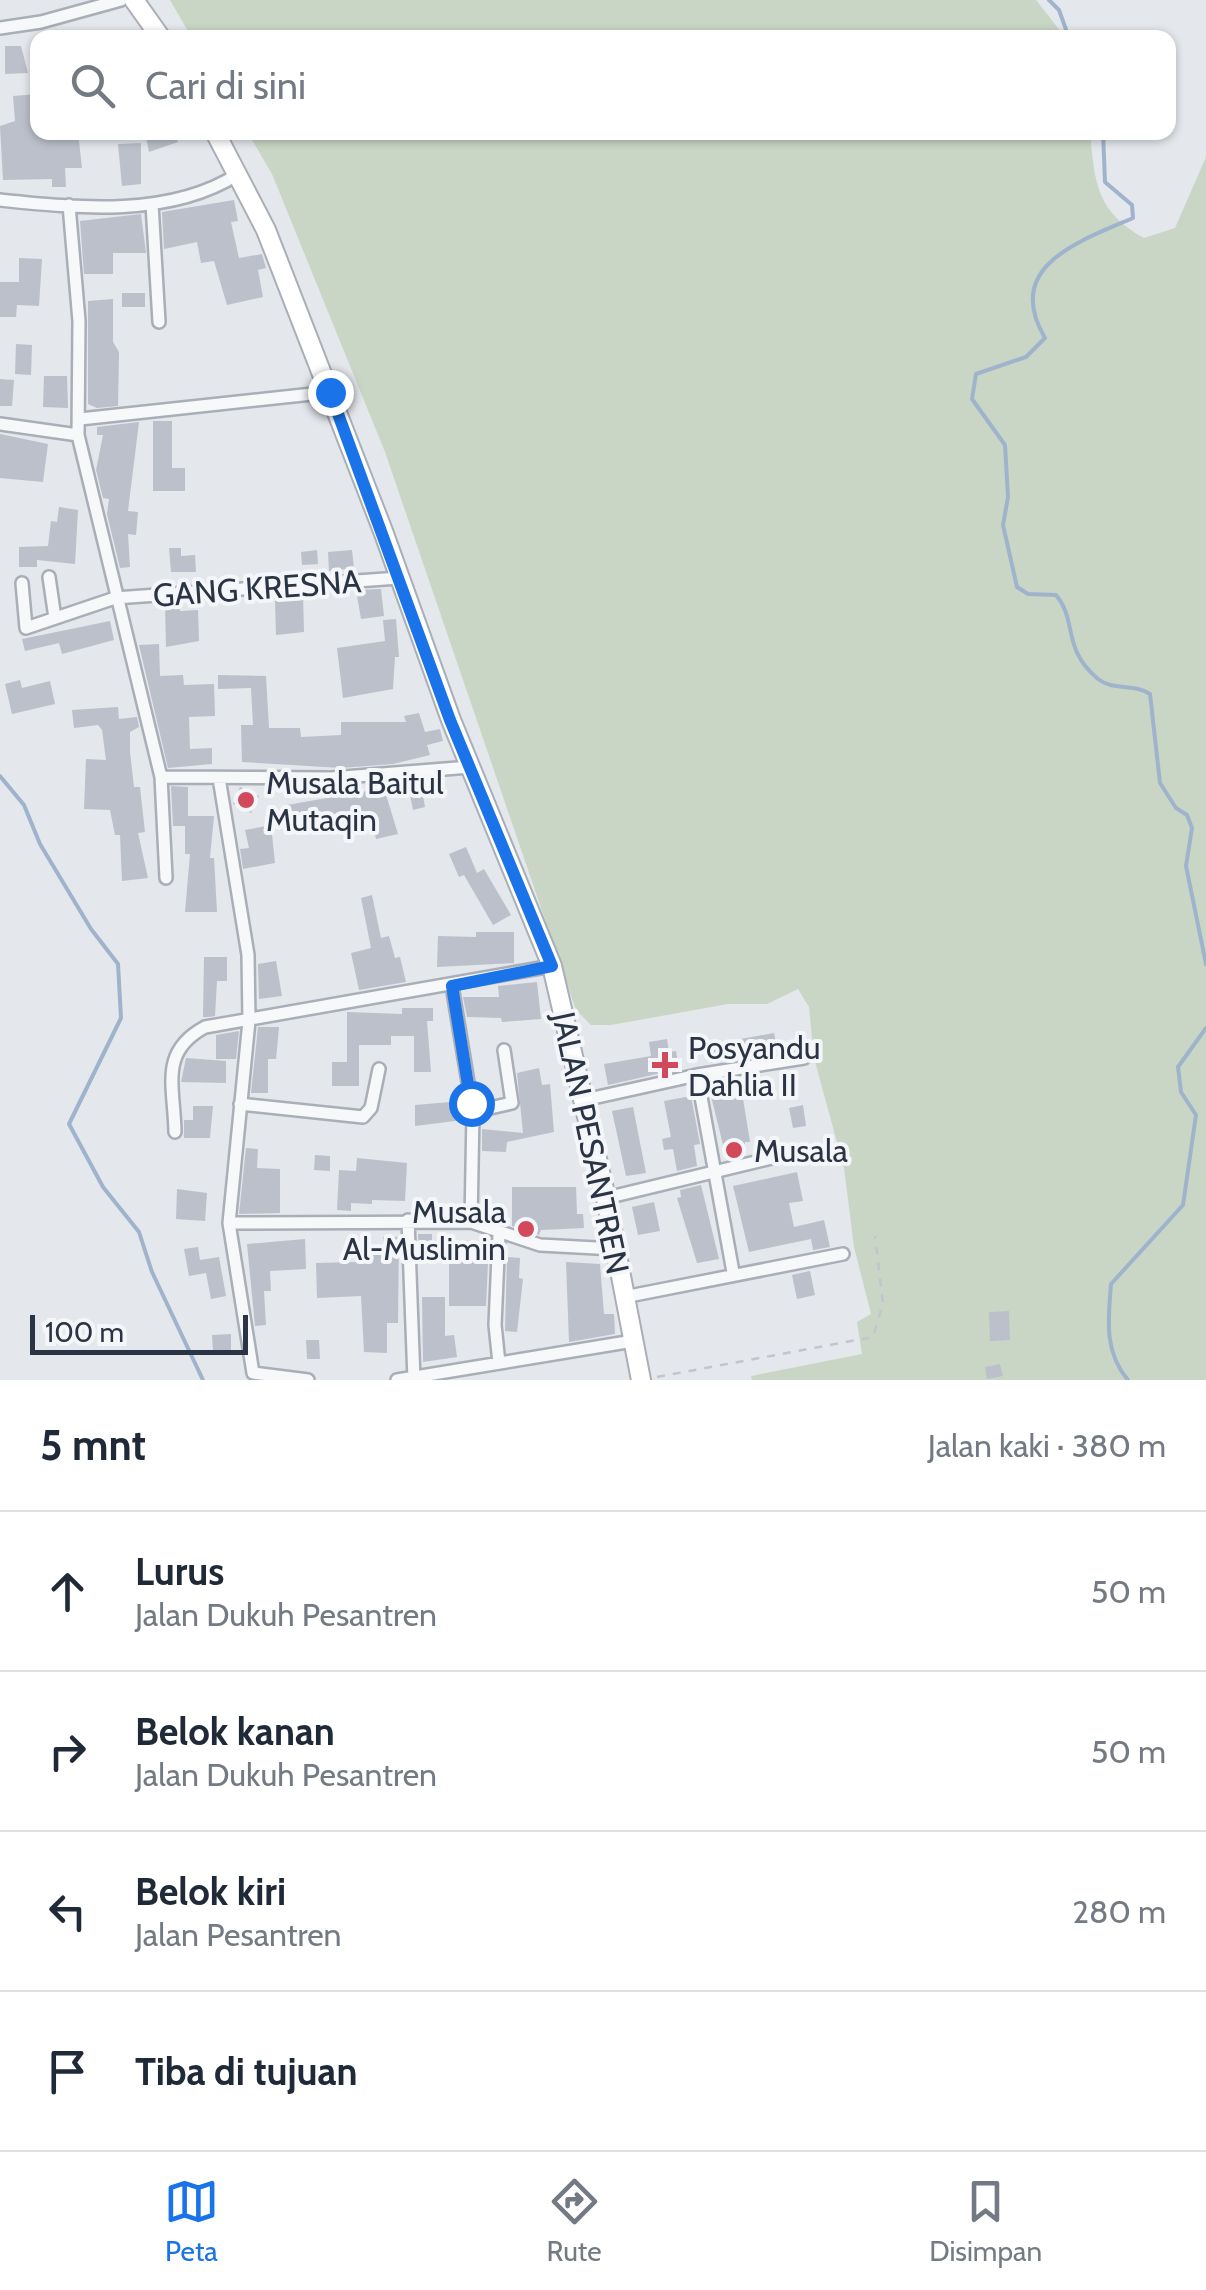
<!DOCTYPE html>
<html lang="id">
<meta charset="utf-8">
<style>
:root{--surface:#fff;--page:#f6f6f7;--text:#1f2937;--muted:#747a83;--line:#e0e1e3;--accent:#1a73e8}
body{margin:0;font-family:Cabin,sans-serif;background:var(--page);color:var(--text)}
.scale{position:absolute;left:30px;bottom:25px;width:218px;box-sizing:border-box;padding-left:10px;border:5px solid #2b3445;border-top:0;font-size:28px;line-height:35px;white-space:nowrap;color:#2b3445;-webkit-text-stroke:8px #f4f6f9;paint-order:stroke}
.stop{position:absolute;width:30px;height:30px;margin:-22px;border:8px solid #1a73e8;border-radius:50%;background:#fff}
.stop.end{background:#1a73e8;border-color:#fff;box-shadow:0 2px 10px #0008}
.list{margin:0;padding:0;list-style:none}
h2{display:flex;justify-content:space-between;align-items:center;height:130px;margin:0;padding:0 40px;font-size:42px}
h2 small{font-size:32px;font-weight:400;color:var(--muted)}
.list li{display:grid;grid-template-columns:65px 1fr auto;gap:30px;align-items:center;box-sizing:border-box;height:160px;padding:0 40px;border-top:2px solid var(--line)}
.list b{display:block;font-size:38px;white-space:nowrap}
.list p{margin:0;font-size:32px;white-space:nowrap;color:var(--muted)}
.list em{font-size:32px;font-style:normal;color:var(--muted)}
.icon{flex:none;width:55px;height:55px;fill:none;stroke:currentColor;stroke-width:2;stroke-linecap:round;stroke-linejoin:round}
.map{position:relative;flex:none;width:1206px;height:1380px;overflow:hidden}
.search{position:absolute;background:var(--surface);box-shadow:0 2px 8px #0004;left:30px;right:30px;top:30px;height:110px;display:flex;align-items:center;gap:25px;box-sizing:border-box;padding:0 35px;border-radius:20px;color:var(--muted);font-size:38px}
.sheet{height:770px;background:var(--surface)}
nav{display:flex;justify-content:space-around;align-items:center;box-sizing:border-box;height:140px;border-top:2px solid var(--line);background:var(--surface);font-size:28px;color:var(--muted)}
nav a{display:grid;justify-items:center;gap:5px}
nav .on{color:var(--accent)}
.map>svg:first-child{display:block}
.green{fill:#c9d6c5}
.lines{fill:none;stroke-linecap:round;stroke-linejoin:round}
.stream{stroke:#9fb4cc;stroke-width:4}
.building{fill:#bbc0ca}
.street-casing{stroke:#a9aeb7;stroke-width:16}
.secondary-casing{stroke:#a9aeb7;stroke-width:22}
.path{stroke:#c2c5cb;stroke-width:2.5;stroke-dasharray:8 8;stroke-linecap:butt}
.street{stroke:#f7f8fa;stroke-width:11}
.secondary{stroke:#fff;stroke-width:18}
.route{stroke:#1a73e8;stroke-width:12}
.poi-dot{fill:#d1495b;stroke:#f4f6f9;stroke-width:4}
.labels{text-anchor:middle;dominant-baseline:central;stroke-width:8;stroke-linejoin:round;paint-order:stroke}
.street-label{font-size:32px;fill:#2b3445;stroke:#f4f6f9}
.poi-label{font-size:32px;fill:#2b3445;stroke:#f4f6f9;text-anchor:start}
</style>
<div class="map">
<svg width="1206" height="1380" viewBox="0 0 1206 1380">
<rect width="100%" height="100%" fill="#e4e7ec"/>
<path class="green" d="M170,0H1036L1065,37L192,38Z
M248,133H1090C1095,183 1096,211 1144,238L1175,228L1206,157V1380H752L751,1376L862,1354L857,1322L871,1314L854,1247L844,1168L814,1058L809,1007L798,989L767,1004H728L611,1025H591L576,1010L385,452L272,174Z"/>
<g class="lines">
<path class="stream" d="M1049,0L1059,10L1069,38
M1103,132L1105,182L1132,205L1133,218C1077,242 1003,267 1045,338L1026,357L976,374L972,399L1005,445L1008,497L1003,525L1017,587L1028,594L1056,595C1078,621 1061,648 1098,679C1113,691 1133,683 1150,694L1160,783L1176,808L1187,815L1192,828L1186,866L1206,964
M0,776L24,805L40,844L91,929L118,964L121,1018L69,1124L103,1187L139,1232L152,1272L203,1380
M1128,1380C1104,1352 1108,1320 1111,1284L1183,1205L1196,1115L1181,1092L1178,1067L1206,1028"/>
</g>
<path class="building" d="M5,46H21L28,73L5,74Z
M38,94V132H78L82,168H65L66,187H52V179L3,180L0,126L15,121L13,96Z
M145,132H174L178,142L149,152Z
M141,143V184L122,186L118,144Z
M234,200L238,221L231,222L239,258L262,254L266,268L258,270L263,297L227,305L214,261L201,263L197,242L164,249L162,212Z
M141,214L146,253H113V274H84L80,221Z
M19,258L42,259L39,306L17,305L16,317H0V282H19Z
M122,293H145V307H122Z
M113,299V342L119,352L118,406L97,408L88,404V301Z
M16,344L32,345L31,375L15,374Z
M44,376H67L68,408L43,407Z
M0,379L14,380L12,406H0Z
M153,421H172V468H185V491H153Z
M139,422L128,511L138,512L136,535L128,534L130,567L120,568L107,514L109,499L103,498L96,470L103,435H97V427Z
M0,434L48,444L43,482L0,478Z
M59,507L78,510L75,564L37,560V567H19V547L48,546L51,521L57,522Z
M169,548H181V556L195,555L196,572H171Z
M317,550L318,564L302,565L301,552Z
M352,550L354,568L329,571L328,552Z
M381,589L384,616L361,619L356,590Z
M303,594L304,632L276,635L275,601Z
M179,604L180,611L198,610L199,641L166,647L165,605Z
M396,619L399,657H395L393,689L343,698L337,648L385,641L383,620Z
M110,621L114,640L62,654L59,643L25,651L22,639Z
M159,644L160,676L183,675L184,685L214,684L215,716L189,717L190,749L212,748V764L168,768L139,645Z
M218,675L266,676L269,728H300L301,737L341,735V722H406L404,716L419,713L425,732L440,729L443,741L427,745L430,755L393,764L341,768L242,762L241,725H253L251,688L218,689Z
M20,680L22,688L50,681L55,704L12,714L5,684Z
M118,707L119,719L137,717L139,727L130,732V752L134,787H140L145,832L138,833L148,878L122,881L120,835H115L110,810L84,809L86,759L106,760L102,730L98,725L74,728L72,710Z
M440,779L443,792L423,796L425,807L413,810L408,784Z
M171,786L188,787V816H214L210,858H214L217,912H185L190,854H185V826H173Z
M240,787L259,796L251,813L233,804Z
M384,788L398,834L376,839L370,812L292,829L287,805Z
M271,825L275,863L243,869L240,849L249,848L245,830Z
M466,847L477,873L484,869L511,915L493,925L464,875L459,877L449,854Z
M372,895L381,938L389,936L395,958L400,957L406,982L359,990L351,953L371,948L361,898Z
M476,932H514V963L437,967L438,936L476,937Z
M204,957H227V981H217L215,1016L209,1017H203Z
M276,961L282,996L259,999L258,964Z
M537,982L541,1019L502,1022L501,1018L467,1017L463,997H499L498,986Z
M402,1008H433V1021H427L431,1072H414V1036H391V1045H359V1086H332V1062H347V1012L402,1014Z
M258,1027H279L276,1059H268V1093H251Z
M239,1031L236,1059H216V1035Z
M774,1033L778,1053L711,1063L708,1045Z
M667,1039L669,1052L676,1051L679,1069L608,1085L604,1064L651,1056L649,1042Z
M186,1058L226,1061V1083L181,1082Z
M539,1068L542,1085L550,1084L554,1132L507,1142L506,1152L482,1151V1129L523,1133L517,1073Z
M741,1086L750,1142H745L744,1155L726,1157L710,1092Z
M691,1096L700,1144L694,1145L697,1166L677,1171L673,1149L664,1150L662,1139L671,1137L664,1101Z
M462,1101L463,1120L415,1126V1105Z
M803,1105L806,1126L793,1128L789,1108Z
M193,1106H213L210,1138H184V1120H193Z
M633,1107L646,1173L626,1176L612,1111Z
M246,1148L258,1149L257,1168L280,1169V1213L239,1214Z
M315,1155L330,1156V1171L314,1170Z
M357,1158L407,1163L405,1201L372,1200V1204L351,1203V1211L337,1210L339,1170L356,1171Z
M797,1172L803,1201L789,1203L794,1227L824,1220L830,1247L813,1250L811,1239L749,1252L733,1186Z
M701,1185L719,1259L697,1263L677,1198L681,1197L680,1190Z
M512,1187H576L577,1214H583L584,1228L541,1230L539,1235L512,1226Z
M177,1189L207,1193L205,1221L176,1219Z
M654,1202L660,1231L638,1235L632,1207Z
M418,1234H432V1240L489,1241L486,1306H449V1259L419,1258Z
M383,1237H399L398,1323H387V1353L364,1352L361,1296L317,1298L316,1263L357,1262V1253L383,1254Z
M305,1239L306,1269L270,1271L271,1291H264L266,1325L255,1326L247,1244Z
M198,1247L200,1260L219,1257L226,1296L211,1299L206,1273L189,1276L184,1249Z
M507,1257L520,1258L519,1278L523,1279L517,1332L505,1331Z
M566,1262L600,1264L604,1314H614L615,1334L569,1342Z
M810,1271L815,1295L797,1299L792,1275Z
M422,1297H445V1336L454,1335L457,1357L423,1362Z
M1009,1311L1010,1340L990,1341L989,1312Z
M231,1334V1351L213,1352L212,1335Z
M306,1340H319L320,1359H307Z
M1000,1364L1003,1376L987,1379L985,1367Z"/>
<g class="lines">
<defs>
<path id="street" d="M0,28L41,22L121,0
M0,200C77,208 170,218 238,174
M152,204L159,322
M69,205L79,321L78,435L161,777L166,878
M80,419L331,392
M0,424L78,435
M49,577L55,618
M22,583L26,628L115,598L399,578
M161,777L331,778L470,767
M219,778L248,955L249,1021L229,1223L253,1373L308,1380
M452,986L473,1112L512,1103L504,1050
M697,1075L733,1272
M584,1100L697,1075L804,1058
M240,1104L363,1117L371,1108L379,1069
M175,1132C174,1085 159,1052 205,1027L552,966
M606,1198L776,1157
M408,1220L414,1380
M471,1222L473,1112
M229,1223L471,1222L540,1245L615,1249
M499,1233L495,1325L499,1363
M624,1297L843,1254
M397,1380L633,1341"/>
<path id="secondary" d="M134,0L161,38
M215,132L266,230L383,531L451,720L552,966L606,1198L641,1380"/>
</defs>
<use href="#street" class="street-casing"/>
<use href="#secondary" class="secondary-casing"/>
<path class="path" d="M657,1377L873,1337L883,1303L875,1236"/>
<use href="#street" class="street"/>
<use href="#secondary" class="secondary"/>
</g>
<g class="lines">
<path class="route" d="M330,392L450,720L552,966L452,986L471,1103"/>
</g>
<g class="poi-dot">
<circle cx="246" cy="800" r="10"/>
<path d="M660 1050h10v10h10v10h-10v10h-10v-10h-10v-10h10z"/>
<circle cx="734" cy="1150" r="10"/>
<circle cx="526" cy="1229" r="10"/>
</g>
<g class="labels">
<g class="street-label">
<text transform="translate(257 588) rotate(-4)">GANG KRESNA</text>
<text transform="translate(591 1143) rotate(78)">JALAN PESANTREN</text>
</g>
<g class="poi-label">
<text x="266" y="782">Musala Baitul<tspan x="266" dy="37">Mutaqin</tspan></text>
<text x="688" y="1047">Posyandu<tspan x="688" dy="37">Dahlia II</tspan></text>
<text x="754" y="1150">Musala</text>
<text x="506" y="1211" text-anchor="end">Musala<tspan x="506" dy="37">Al-Muslimin</tspan></text>
</g>
</g>
</svg>
<div class="scale">100 m</div>
<div class="stop" style="left:471px;top:1103px"></div>
<div class="stop end" style="left:330px;top:392px"></div>
<div class="search"><svg class="icon" aria-label="search" viewBox="0 0 24 24"><circle cx="10" cy="10" r="6"/><path d="M15 15l6 6"/></svg>Cari di sini</div>
</div>
<section class="sheet">
<h2>5 mnt<small>Jalan kaki · 380 m</small></h2>
<ul class="list">
<li><svg class="icon" aria-label="ahead" viewBox="0 0 24 24"><path d="M12 20V5M6 11l6-6 6 6"/></svg><div><b>Lurus</b><p>Jalan Dukuh Pesantren</p></div><em>50 m</em></li>
<li><svg class="icon" aria-label="right" viewBox="0 0 24 24"><path d="M7 20v-9h11M14 6l5 5-5 5"/></svg><div><b>Belok kanan</b><p>Jalan Dukuh Pesantren</p></div><em>50 m</em></li>
<li><svg class="icon" aria-label="left" viewBox="0 0 24 24"><path d="M17 20v-9H6M10 6l-5 5 5 5"/></svg><div><b>Belok kiri</b><p>Jalan Pesantren</p></div><em>280 m</em></li>
<li><svg class="icon" aria-label="arrive" viewBox="0 0 24 24"><path d="M6 21V4h12l-3 4 3 4H6"/></svg><div><b>Tiba di tujuan</b></div></li>
</ul>
</section>
<nav>
<a class="on"><svg class="icon" aria-label="map" viewBox="0 0 24 24"><path d="M3 6l6-2 6 2 6-2v14l-6 2-6-2-6 2zM9 4v14M15 6v14"/></svg>Peta</a>
<a><svg class="icon" aria-label="directions" viewBox="0 0 24 24"><path d="M12 3l9 9-9 9-9-9zM9 14v-3h6M13 9l2 2-2 2"/></svg>Rute</a>
<a><svg class="icon" aria-label="saved" viewBox="0 0 24 24"><path d="M7 4h10v16l-5-4-5 4z"/></svg>Disimpan</a>
</nav>
